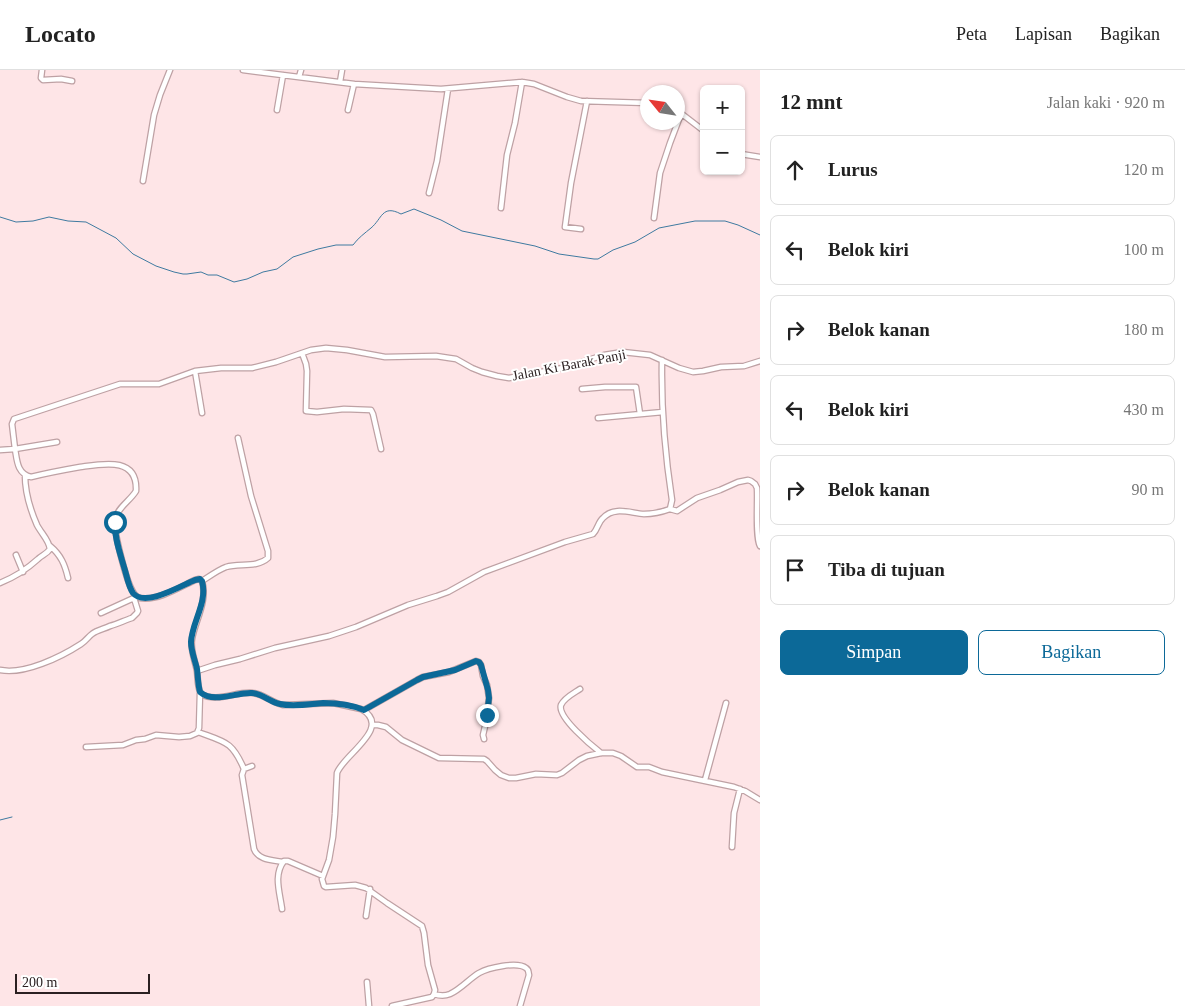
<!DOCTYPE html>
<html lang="id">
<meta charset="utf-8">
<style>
:root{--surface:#fff;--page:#f6f6f6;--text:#222;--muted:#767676;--line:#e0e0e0;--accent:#0c6998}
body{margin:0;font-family:"Times New Roman",serif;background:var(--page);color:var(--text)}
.controls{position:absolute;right:15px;top:15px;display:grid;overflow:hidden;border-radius:8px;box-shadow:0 1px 4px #0004}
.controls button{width:45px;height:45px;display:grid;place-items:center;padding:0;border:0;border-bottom:1px solid var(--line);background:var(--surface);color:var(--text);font:25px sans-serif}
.compass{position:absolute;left:640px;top:15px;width:45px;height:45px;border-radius:50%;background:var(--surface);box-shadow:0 1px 4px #0004;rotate:300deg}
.scale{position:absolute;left:15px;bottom:12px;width:135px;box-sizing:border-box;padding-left:5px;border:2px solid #2b2021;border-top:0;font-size:14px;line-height:18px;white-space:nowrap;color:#2b2021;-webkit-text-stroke:4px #fff;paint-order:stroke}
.stop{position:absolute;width:15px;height:15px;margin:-11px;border:4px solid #0c6998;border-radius:50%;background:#fff}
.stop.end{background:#0c6998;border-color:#fff;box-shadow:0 1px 5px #0008}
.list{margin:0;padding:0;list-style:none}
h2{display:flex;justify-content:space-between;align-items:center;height:65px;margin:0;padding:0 20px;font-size:21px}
h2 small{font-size:16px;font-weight:400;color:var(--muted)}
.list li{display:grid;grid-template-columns:32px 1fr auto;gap:15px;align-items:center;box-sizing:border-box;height:70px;margin:0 10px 10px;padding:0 10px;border:1px solid var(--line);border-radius:8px}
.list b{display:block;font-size:19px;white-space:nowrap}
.list em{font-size:16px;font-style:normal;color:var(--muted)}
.actions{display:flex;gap:10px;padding:15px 20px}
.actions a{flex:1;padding:11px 0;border:1px solid var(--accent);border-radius:8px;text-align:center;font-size:18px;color:var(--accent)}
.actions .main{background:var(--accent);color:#fff}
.icon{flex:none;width:28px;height:28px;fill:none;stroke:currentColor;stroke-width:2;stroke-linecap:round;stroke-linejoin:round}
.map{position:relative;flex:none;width:760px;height:936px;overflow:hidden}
header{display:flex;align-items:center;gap:30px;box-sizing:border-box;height:70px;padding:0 25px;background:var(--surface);border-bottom:1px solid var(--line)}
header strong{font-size:24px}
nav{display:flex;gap:28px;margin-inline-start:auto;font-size:18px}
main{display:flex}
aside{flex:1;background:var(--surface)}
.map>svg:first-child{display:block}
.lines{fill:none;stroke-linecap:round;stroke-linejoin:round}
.stream{stroke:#3f7aa0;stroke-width:1}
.minor-casing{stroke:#bea1a4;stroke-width:7}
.minor{stroke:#fff;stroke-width:4.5}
.route{stroke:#0c6998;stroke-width:6}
.labels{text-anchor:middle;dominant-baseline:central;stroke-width:4;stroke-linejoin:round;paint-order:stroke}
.street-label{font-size:14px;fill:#2b2021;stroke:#fff}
</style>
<header>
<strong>Locato</strong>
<nav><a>Peta</a><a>Lapisan</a><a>Bagikan</a></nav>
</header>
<main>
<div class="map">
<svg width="760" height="936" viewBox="0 0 760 936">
<rect width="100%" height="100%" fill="#fee5e7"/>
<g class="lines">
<path class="stream" d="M0,147L16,152L33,151L49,147L68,151L86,152L116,168L133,184L156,196L174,202L183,204H187L201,202L208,205H217L234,212L247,209L263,202L277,199L293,187L318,179L336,175H353C358,168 365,163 371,158C382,149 382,134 401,144L414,139L441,150L462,161L535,176L559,184L594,189H598L613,180L635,172L659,158L695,151H725L738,155L760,165
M0,750L12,747"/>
<defs>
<path id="minor" d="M42,0L41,8L43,10L61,9L72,11
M243,0L354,14L441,19L522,12L534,14L567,27L581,31L648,33
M299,7L301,0
M340,12L342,0
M277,40L283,5
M348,40L354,14
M678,41L704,61
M741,84L760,87
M143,111L154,45L160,25L170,0
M429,123L437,91L448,19
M501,138L507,85L515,53L522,12
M654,148L660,103L670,73L681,44
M581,159L565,157L571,113L587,31
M302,283L306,294L307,301L306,341L317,342L344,339L371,340L373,344L381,379
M195,301L202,343
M582,319L605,317H636L640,344
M598,348L663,342
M57,372L15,379C17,390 17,404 31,407C47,403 63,400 80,397C102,394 138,386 136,421C130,431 118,437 115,449C113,460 126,509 132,520C134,524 136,527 140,528C158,531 180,517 195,510L199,509L202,511C208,531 195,551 192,569C190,580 195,590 197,601C198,608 197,617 201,624C217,633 236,621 253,623C264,624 272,633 283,635L333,633L361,639C394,657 343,685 337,703L335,744L333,767L329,790L322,809L324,816L326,817L355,815L366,818L387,833L422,856L424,863L428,895L435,920L434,924
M0,380L15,379L12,354L14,349L120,314H159L195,301L221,298H252L276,292L311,280L326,278L347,280L385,287L436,286L449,288L456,289L472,298L482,302L497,306L509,308L563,298L604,285L623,282L650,285L679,298L693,302L703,301L721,297L744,296L760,291
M670,439L677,441L697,428L720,420L738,412L748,410L751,411L755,414L757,418C758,431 755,467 760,476
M50,476C61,485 65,495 68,508
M16,485L23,502
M202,511C210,506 218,500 226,497C240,493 257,498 268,488V481L251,426L238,368
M0,513C15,507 26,500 38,489C42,485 47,484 50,479C49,470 41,463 37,455C30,439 25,422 25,405
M101,543L136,527
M0,600C24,605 61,587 81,574C86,571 88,567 92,564C97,560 104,559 110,556C118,554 125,550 132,548L137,543L138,541L134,528
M197,601L215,595L240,589L275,578L329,566L356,557L408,535L437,526L448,522L484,502L565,472L593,464C598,459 598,452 603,448C614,436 630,443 644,444C653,444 662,442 670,439L672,430C665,384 661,337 662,290
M580,619C574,623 564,628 561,635C557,647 592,676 601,683
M364,640L417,610L423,607L449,602L476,591L479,592L481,595L483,606L487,615L489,628L486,652L483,665L484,669
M372,655H378L386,657L402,670L439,688L484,689L487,691L495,700L501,705L509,708H516L536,704L557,705L562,703L579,690L587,686L601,683H613L621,686L637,697H649L662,702L734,717L745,721L760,730
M198,662C225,672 232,671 244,699
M86,677L123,675L136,670L145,669L156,665L179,667L190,666L197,663L199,658L200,622
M252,696L244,699L242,705L254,779C258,790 272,790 283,792
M705,710L726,633
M732,777L734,743L740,719
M282,839C280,823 273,805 284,791H288L323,806
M366,846L370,819
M367,912L369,936
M392,936L432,927L434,924C440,926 445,926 450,924C461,919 469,909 479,903C488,898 517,891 526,898C529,900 528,901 529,905L520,936"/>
</defs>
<use href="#minor" class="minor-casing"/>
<use href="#minor" class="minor"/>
</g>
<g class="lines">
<path class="route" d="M115,452C114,467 120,483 124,497C127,506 128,516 133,523C145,538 182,515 195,510L200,509L202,511C208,532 192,552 191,572C191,581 195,590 197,599C198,607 198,615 200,622C214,634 236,622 252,623C263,624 270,632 280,634C294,637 309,634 323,633C336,633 352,635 364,640L417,610L423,607L455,600L476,591L479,592L481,595L488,620L489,628L487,645"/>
</g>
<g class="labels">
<g class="street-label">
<text transform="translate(569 295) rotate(-11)">Jalan Ki Barak Panji</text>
</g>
</g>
</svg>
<div class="controls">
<button>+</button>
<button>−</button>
</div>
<svg class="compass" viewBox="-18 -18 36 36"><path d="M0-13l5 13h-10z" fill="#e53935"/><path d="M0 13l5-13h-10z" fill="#767676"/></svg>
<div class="scale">200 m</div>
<div class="stop" style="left:115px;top:452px"></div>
<div class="stop end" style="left:487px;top:645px"></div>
</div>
<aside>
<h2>12 mnt<small>Jalan kaki · 920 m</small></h2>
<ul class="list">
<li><svg class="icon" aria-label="ahead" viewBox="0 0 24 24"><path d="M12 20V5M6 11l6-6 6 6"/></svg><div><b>Lurus</b></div><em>120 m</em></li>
<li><svg class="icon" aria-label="left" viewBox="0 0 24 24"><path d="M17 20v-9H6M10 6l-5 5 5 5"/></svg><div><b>Belok kiri</b></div><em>100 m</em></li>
<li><svg class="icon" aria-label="right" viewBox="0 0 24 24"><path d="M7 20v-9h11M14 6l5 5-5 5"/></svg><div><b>Belok kanan</b></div><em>180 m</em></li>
<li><svg class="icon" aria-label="left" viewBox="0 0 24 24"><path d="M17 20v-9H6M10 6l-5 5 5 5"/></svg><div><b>Belok kiri</b></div><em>430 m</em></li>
<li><svg class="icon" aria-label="right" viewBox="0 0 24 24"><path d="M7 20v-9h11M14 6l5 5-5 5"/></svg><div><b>Belok kanan</b></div><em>90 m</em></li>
<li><svg class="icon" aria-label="arrive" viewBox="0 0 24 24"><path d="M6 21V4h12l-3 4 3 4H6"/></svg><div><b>Tiba di tujuan</b></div></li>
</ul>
<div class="actions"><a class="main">Simpan</a><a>Bagikan</a></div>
</aside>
</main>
